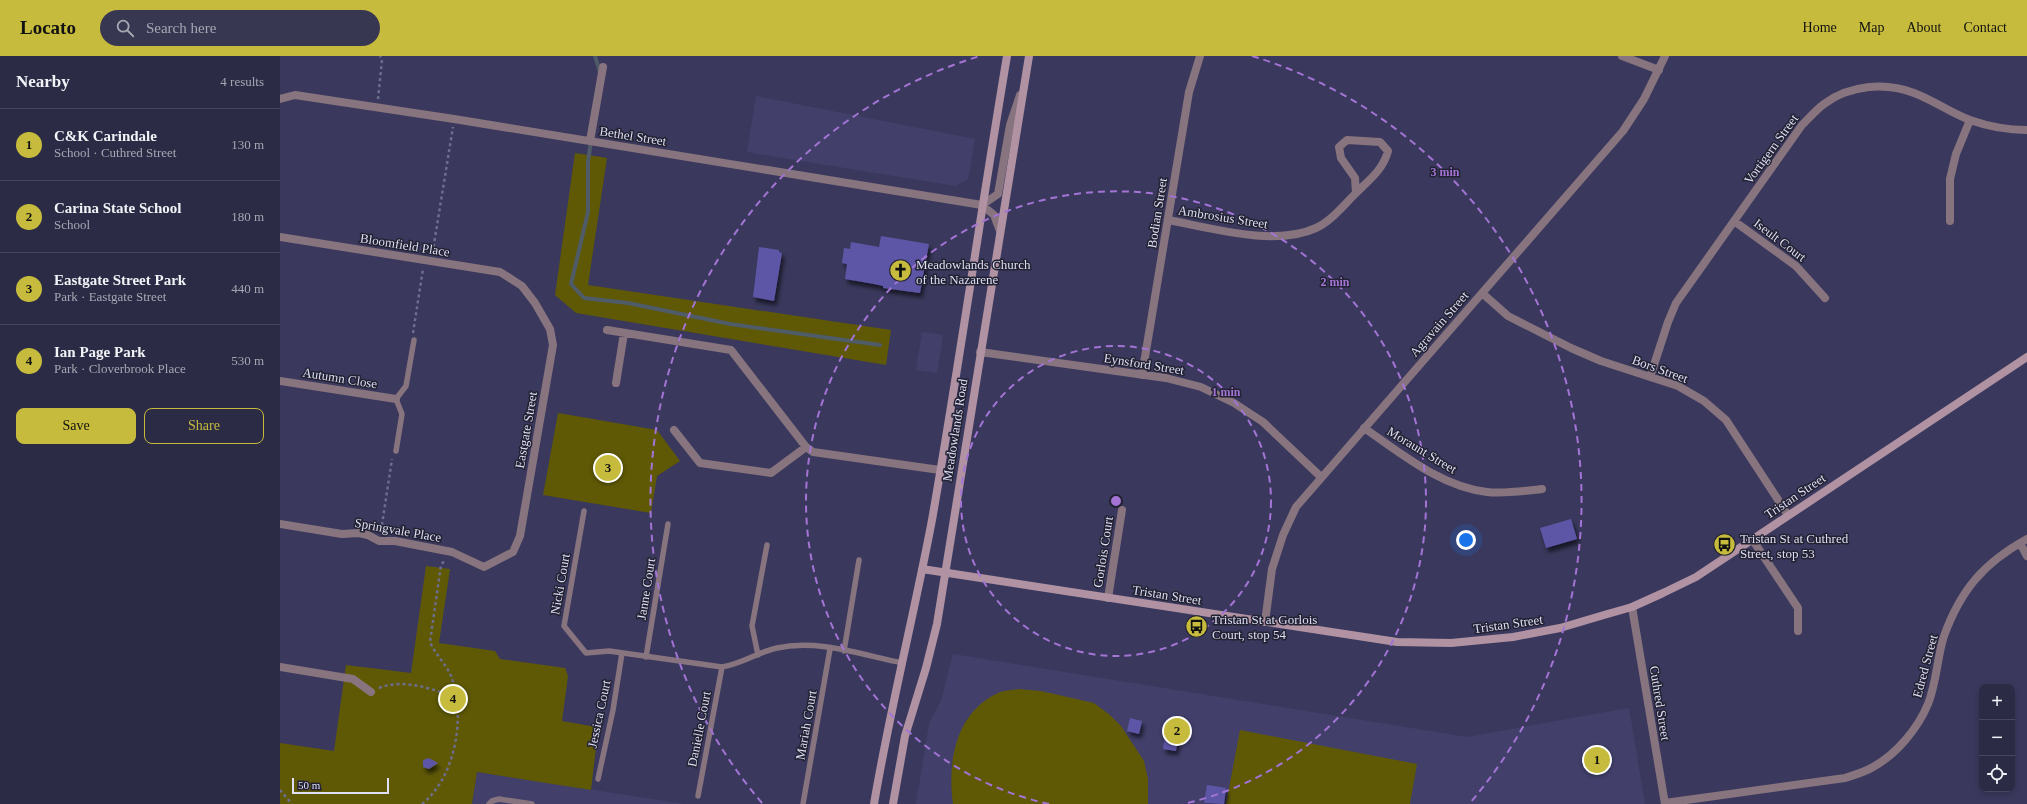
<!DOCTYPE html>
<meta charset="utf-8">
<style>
:root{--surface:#2c2b46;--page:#383751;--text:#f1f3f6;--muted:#a6a7b3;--line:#48475f;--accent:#c6bb3c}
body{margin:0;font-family:Georgia,serif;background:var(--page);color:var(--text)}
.controls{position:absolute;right:12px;bottom:12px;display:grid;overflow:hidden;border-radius:8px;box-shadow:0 2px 6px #0003}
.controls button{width:36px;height:36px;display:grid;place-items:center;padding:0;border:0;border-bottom:1px solid var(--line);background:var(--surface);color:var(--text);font:20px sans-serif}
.scale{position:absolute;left:12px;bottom:10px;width:97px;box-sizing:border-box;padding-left:4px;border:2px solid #dedff5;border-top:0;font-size:11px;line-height:14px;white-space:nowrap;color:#dedff5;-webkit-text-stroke:3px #232233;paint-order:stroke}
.you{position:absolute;left:1186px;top:484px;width:14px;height:14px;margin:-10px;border:3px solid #fff;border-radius:50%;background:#1a73e8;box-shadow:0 0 0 6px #1a73e833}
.badge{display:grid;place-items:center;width:26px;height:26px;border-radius:50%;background:var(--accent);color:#111;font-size:13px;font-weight:700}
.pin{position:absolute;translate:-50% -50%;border:2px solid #fff;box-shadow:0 1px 4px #0006}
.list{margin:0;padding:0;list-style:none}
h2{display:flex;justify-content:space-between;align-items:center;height:52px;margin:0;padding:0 16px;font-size:17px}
h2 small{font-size:13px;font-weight:400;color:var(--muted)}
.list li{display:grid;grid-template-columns:26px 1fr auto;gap:12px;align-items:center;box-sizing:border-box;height:72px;padding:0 16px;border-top:1px solid var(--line)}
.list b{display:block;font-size:15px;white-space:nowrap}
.list p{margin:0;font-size:13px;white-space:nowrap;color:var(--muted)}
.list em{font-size:13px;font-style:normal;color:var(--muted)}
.actions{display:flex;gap:8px;padding:12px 16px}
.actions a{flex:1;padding:9px 0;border:1px solid var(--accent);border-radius:8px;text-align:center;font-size:14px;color:var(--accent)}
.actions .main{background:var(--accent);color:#111}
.icon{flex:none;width:22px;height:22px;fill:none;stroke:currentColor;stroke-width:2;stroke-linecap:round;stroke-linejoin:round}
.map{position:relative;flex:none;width:1747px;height:748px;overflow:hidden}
header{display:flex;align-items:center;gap:24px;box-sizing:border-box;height:56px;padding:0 20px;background:var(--accent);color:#111}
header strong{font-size:19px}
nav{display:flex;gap:22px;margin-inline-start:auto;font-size:14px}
.search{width:280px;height:36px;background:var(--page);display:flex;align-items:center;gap:10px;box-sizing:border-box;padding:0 14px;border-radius:22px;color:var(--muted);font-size:15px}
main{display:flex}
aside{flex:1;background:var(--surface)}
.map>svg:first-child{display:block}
.built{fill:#42406b}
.green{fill:#5f5906}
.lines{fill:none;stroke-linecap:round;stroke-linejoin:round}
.stream{stroke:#4f5b66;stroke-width:4}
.building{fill:#5d57a7;filter:url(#shadow)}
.path{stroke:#6e6d8d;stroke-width:2.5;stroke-dasharray:3 3;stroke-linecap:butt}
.lane{stroke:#87747e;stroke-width:5.5}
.street{stroke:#87747e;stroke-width:8}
.secondary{stroke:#b092a2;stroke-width:8}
.ring{fill:none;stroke:#a374d5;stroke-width:2;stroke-dasharray:7 5}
.labels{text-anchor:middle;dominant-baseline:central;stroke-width:3;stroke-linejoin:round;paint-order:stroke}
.street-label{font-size:13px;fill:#dedff5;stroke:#232233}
.poi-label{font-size:13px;fill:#dedff5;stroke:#232233;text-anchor:start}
.centre{fill:#a374d5;stroke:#232233;stroke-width:2}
.ring-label{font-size:12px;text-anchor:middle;font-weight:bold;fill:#a374d5;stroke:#232233;stroke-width:3;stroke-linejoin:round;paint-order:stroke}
</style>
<header>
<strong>Locato</strong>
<div class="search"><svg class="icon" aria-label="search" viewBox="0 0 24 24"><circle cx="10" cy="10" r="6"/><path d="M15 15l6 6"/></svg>Search here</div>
<nav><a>Home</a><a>Map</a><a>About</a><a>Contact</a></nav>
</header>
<main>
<aside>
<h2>Nearby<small>4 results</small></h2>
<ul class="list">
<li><span class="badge">1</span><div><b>C&amp;K Carindale</b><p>School · Cuthred Street</p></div><em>130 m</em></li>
<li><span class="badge">2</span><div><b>Carina State School</b><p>School</p></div><em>180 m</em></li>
<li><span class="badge">3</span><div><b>Eastgate Street Park</b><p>Park · Eastgate Street</p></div><em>440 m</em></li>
<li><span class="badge">4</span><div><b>Ian Page Park</b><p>Park · Cloverbrook Place</p></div><em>530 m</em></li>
</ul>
<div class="actions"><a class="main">Save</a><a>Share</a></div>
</aside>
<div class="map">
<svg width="1747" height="748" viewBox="0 0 1747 748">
<defs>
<filter id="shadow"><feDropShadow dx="2.5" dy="4.5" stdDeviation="2" flood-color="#0009"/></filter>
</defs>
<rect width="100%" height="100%" fill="#3a395d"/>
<path class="built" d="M476,40L695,83L688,123L676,130L467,96Z
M642,276L663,279L657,317L636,314Z
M673,598L1187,681L1349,652L1365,748H636L649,668L661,645Z
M197,716L404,748H192Z"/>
<path class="green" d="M295,97L327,102L308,229L611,274L606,309L296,257L275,239Z
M278,357L377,374L400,405L377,420L371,457L263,439Z
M146,510L170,513L159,587L215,595L220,603L285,612L288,620L282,665L322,672L316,692L311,734L197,716L192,748H0V687L54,695L66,609L131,617Z
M739,633L761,635L814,647L830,659L841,670L864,705L868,723V748H673C667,705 676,655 720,636C726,634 733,634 739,633Z
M960,674L1137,708L1130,748H946Z"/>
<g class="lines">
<path class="stream" d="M315,0L320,16
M311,85L308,105V156L291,228L304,242L348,247L450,268L600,289"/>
</g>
<path class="building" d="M601,180L649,188L640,237L603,232V230L594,228L565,223L567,208L562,207L564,192L570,193L571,186L599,191Z
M479,191L499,194V196L502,197L494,245L473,241Z
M1291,463L1297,483L1266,492L1260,472Z
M850,662L862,665L859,678L847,675Z
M885,680L898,682L896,695L883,693Z
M149,702L158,707L149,713L143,711V704Z
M927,729L946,732L944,748L924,747Z"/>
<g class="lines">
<path class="path" d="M98,43L102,4L100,0
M151,196L153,194L173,71
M133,277L143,213
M101,475L112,403
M99,632C124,622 154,633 178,643
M0,734L12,748
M142,748C176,721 186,659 171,620C166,608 155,598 150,586L161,509L165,504"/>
<path class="lane" d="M116,395L122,358L116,343L126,330L134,284
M304,455L284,570L306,597L329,595L442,611C462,608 478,596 497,592C538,583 582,599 623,607
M564,595L579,504
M478,599L472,570L487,489
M366,601L388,468
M318,723L333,654L342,597
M418,740L442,611
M209,748L212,745L219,743L252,748
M523,748L550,593"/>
<path class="street" d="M1342,0L1379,14
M0,43L15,39L174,63L702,149L714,159L720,175
M310,85L323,11
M702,149L718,138L730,69L740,39
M888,164C931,172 995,191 1036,172C1051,165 1063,150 1075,138C1089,124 1103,114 1108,95L1100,86L1067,84L1059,91L1061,102L1075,122L1076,137
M1454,165L1516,210L1545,242
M1670,165V123L1676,98L1690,64
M0,181L220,216L242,230L255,247L270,273L273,289L240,480L233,496L204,511L172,496L115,485H99L88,479L79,477L62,478L0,468
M1202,237L1228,260L1291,292L1321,305L1398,330L1424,345L1446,364L1508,459
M327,274L451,294L526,391L533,396L660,414
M700,296L886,322L921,331L954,347L983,366L1041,421
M862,319L909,36L920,0
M1370,321L1388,266L1396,247L1522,69C1529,62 1536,54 1544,48C1569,29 1605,26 1634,37C1653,44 1671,57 1690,64C1707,70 1729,74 1747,74
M0,325L116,343
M336,327L344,277
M1084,372C1121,397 1161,431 1207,436C1225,438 1244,435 1262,433
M394,374L420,407L491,417L526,391
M1472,483L1518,552V575
M1740,487L1747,500
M828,542L842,454
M1352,551L1385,748
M985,566L992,513L1003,479L1016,451L1343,75L1364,43L1385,0
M0,611L73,623L91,636
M1385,747L1565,722C1574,719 1585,716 1593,711C1617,698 1638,672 1648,648C1657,626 1657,601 1664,580C1681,533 1704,507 1747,483"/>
<path class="secondary" d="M642,513L1117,586L1171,587L1233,581L1280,572L1324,559L1352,551L1383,537L1416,521L1747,301
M594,748C610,653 634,559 652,464C679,310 701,154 727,0
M613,748L625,680L646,612L657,568L749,0"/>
</g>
<g class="ring">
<circle cx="836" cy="445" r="155"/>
<path d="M769 748A310 310 0 1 1 903 748"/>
<path d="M482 747A465 465 0 0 1 700 0M972 0A465 465 0 0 1 1190 747"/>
</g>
<defs>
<symbol id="church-disc" viewBox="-11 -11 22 22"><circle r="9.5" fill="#c6bb3c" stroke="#232233"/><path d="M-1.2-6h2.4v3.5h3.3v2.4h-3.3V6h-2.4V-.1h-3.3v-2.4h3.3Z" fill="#111"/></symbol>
<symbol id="bus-disc" viewBox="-11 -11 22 22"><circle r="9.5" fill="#c6bb3c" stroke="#232233"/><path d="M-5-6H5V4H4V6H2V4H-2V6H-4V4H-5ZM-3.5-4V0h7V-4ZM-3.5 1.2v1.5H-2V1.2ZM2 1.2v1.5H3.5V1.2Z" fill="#111"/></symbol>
</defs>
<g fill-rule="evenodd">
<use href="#church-disc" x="608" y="202" width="25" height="25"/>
<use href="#bus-disc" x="1432" y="476" width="25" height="25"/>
<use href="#bus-disc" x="904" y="558" width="25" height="25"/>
</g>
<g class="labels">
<g class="street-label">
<text transform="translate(353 80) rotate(9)">Bethel Street</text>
<text transform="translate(1491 93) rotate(-54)">Vortigern Street</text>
<text transform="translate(877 157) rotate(-81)">Bodian Street</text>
<text transform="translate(943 161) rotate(9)">Ambrosius Street</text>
<text transform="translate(1500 184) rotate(37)">Iseult Court</text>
<text transform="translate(125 189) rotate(9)">Bloomfield Place</text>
<text transform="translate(1159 268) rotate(-49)">Agravain Street</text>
<text transform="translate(864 308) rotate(9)">Eynsford Street</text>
<text transform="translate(1380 313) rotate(20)">Bors Street</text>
<text transform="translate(60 322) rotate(9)">Autumn Close</text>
<text transform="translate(246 374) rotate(-80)">Eastgate Street</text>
<text transform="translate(675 374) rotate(-81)">Meadowlands Road</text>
<text transform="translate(1142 394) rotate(31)">Moraunt Street</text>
<text transform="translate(1515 440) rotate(-34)">Tristan Street</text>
<text transform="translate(118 474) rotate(10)">Springvale Place</text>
<text transform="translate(823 496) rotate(-81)">Gorlois Court</text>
<text transform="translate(280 528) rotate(-80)">Nicki Court</text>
<text transform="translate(366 533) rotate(-81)">Janne Court</text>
<text transform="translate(887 539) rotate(9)">Tristan Street</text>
<text transform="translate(1228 568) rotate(-8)">Tristan Street</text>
<text transform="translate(1645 610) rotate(-75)">Edred Street</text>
<text transform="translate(1380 647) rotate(81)">Cuthred Street</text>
<text transform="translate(319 658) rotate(-78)">Jessica Court</text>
<text transform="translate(526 669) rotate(-80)">Mariah Court</text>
<text transform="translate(419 673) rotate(-79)">Danielle Court</text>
</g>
<g class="poi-label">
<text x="636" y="208">Meadowlands Church<tspan x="636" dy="15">of the Nazarene</tspan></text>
<text x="1460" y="482">Tristan St at Cuthred<tspan x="1460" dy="15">Street, stop 53</tspan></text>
<text x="932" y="563">Tristan St at Gorlois<tspan x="932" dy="15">Court, stop 54</tspan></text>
</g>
</g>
<circle cx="836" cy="445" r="6" class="centre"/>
<g class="ring-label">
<text x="1165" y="120">3 min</text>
<text x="1055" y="230">2 min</text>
<text x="946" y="340">1 min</text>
</g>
</svg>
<div class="controls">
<button>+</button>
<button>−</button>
<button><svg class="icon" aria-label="locate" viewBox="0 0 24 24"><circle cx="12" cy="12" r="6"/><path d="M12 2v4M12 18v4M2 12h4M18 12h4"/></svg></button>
</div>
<div class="scale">50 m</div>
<div class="you"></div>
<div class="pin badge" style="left:1317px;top:704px">1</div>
<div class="pin badge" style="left:897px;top:675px">2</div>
<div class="pin badge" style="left:328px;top:412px">3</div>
<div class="pin badge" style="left:173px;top:643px">4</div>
</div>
</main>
